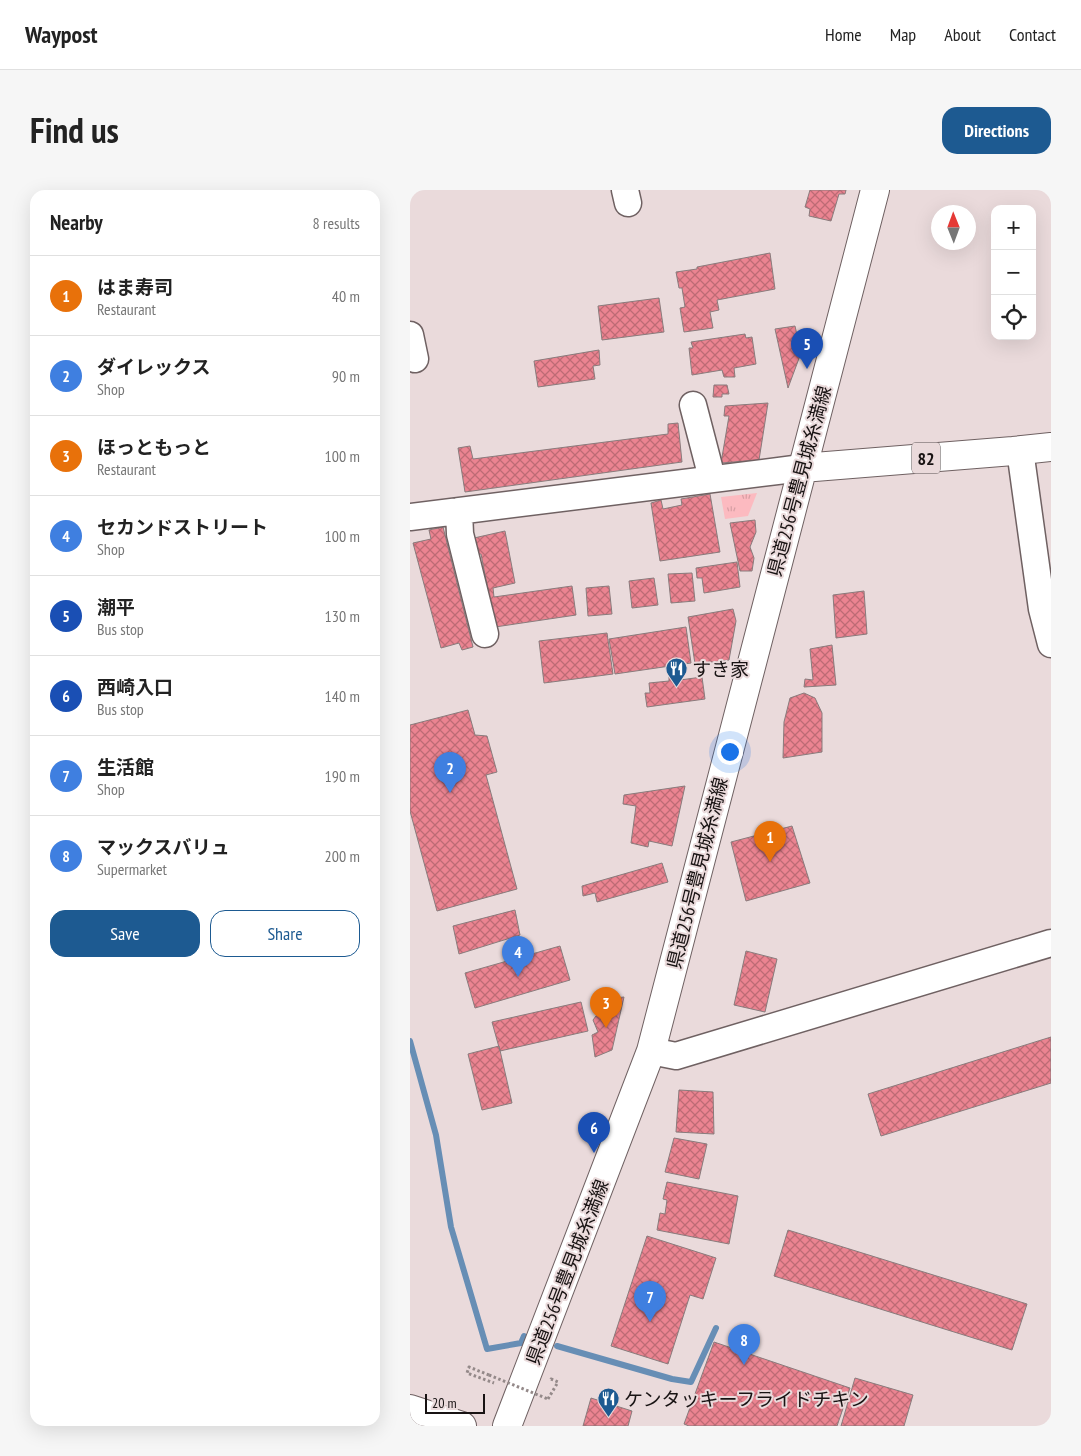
<!DOCTYPE html>
<meta charset="utf-8">
<style>
:root{--surface:#fff;--page:#f6f6f6;--text:#222;--muted:#767676;--line:#e0e0e0;--accent:#1d5a91}
body{margin:0;font-family:"PT Sans Narrow","Noto Sans JP",sans-serif;background:var(--page);color:var(--text)}
.controls{position:absolute;right:15px;top:15px;display:grid;overflow:hidden;border-radius:10px;box-shadow:0 5px 20px #0002}
.controls button{width:45px;height:45px;display:grid;place-items:center;padding:0;border:0;border-bottom:1px solid var(--line);background:var(--surface);color:var(--text);font:25px sans-serif}
.compass{position:absolute;left:521px;top:15px;width:45px;height:45px;border-radius:50%;background:var(--surface);box-shadow:0 5px 20px #0002;rotate:359deg}
.scale{position:absolute;left:15px;bottom:12px;width:60px;box-sizing:border-box;padding-left:5px;border:2px solid #181313;border-top:0;font-size:14px;line-height:18px;white-space:nowrap;color:#181313;-webkit-text-stroke:4px #eadadb;paint-order:stroke}
.you{position:absolute;left:319px;top:561px;width:18px;height:18px;margin:-12px;border:4px solid #fff;border-radius:50%;background:#1a73e8;box-shadow:0 0 0 8px #1a73e833}
.badge{display:grid;place-items:center;width:32px;height:32px;border-radius:50%;background:var(--accent);color:#fff;font-size:16px;font-weight:700}
.pin{position:absolute;translate:-50% -41px;filter:drop-shadow(0 1px 2px #0008)}
.pin::after{content:'';position:absolute;top:26px;width:18px;height:15px;background:inherit;clip-path:polygon(0 0,100% 0,50% 100%)}
.list{margin:0;padding:0;list-style:none}
h2{display:flex;justify-content:space-between;align-items:center;height:65px;margin:0;padding:0 20px;font-size:21px}
h2 small{font-size:16px;font-weight:400;color:var(--muted)}
.list li{display:grid;grid-template-columns:32px 1fr auto;gap:15px;align-items:center;box-sizing:border-box;height:80px;padding:0 20px;border-top:1px solid var(--line)}
.list b{display:block;font-size:19px;white-space:nowrap}
.list p{margin:0;font-size:16px;white-space:nowrap;color:var(--muted)}
.list em{font-size:16px;font-style:normal;color:var(--muted)}
.actions{display:flex;gap:10px;padding:15px 20px}
.actions a{flex:1;padding:11px 0;border:1px solid var(--accent);border-radius:15px;text-align:center;font-size:18px;color:var(--accent)}
.actions .main{background:var(--accent);color:#fff}
.icon{flex:none;width:28px;height:28px;fill:none;stroke:currentColor;stroke-width:2;stroke-linecap:round;stroke-linejoin:round}
.map{position:relative;flex:none;width:641px;height:1236px;overflow:hidden;border-radius:15px}
header{display:flex;align-items:center;gap:30px;box-sizing:border-box;height:70px;padding:0 25px;background:var(--surface);border-bottom:1px solid var(--line)}
header strong{font-size:24px}
nav{display:flex;gap:28px;margin-inline-start:auto;font-size:18px}
.intro{display:flex;align-items:center;justify-content:space-between;box-sizing:border-box;height:120px;padding:0 30px}
h1{margin:0;font-size:35px}
.button{padding:12px 22px;border-radius:15px;background:var(--accent);color:#fff;font-size:18px;font-weight:700}
main{display:flex;gap:30px;padding:0 30px}
aside{flex:1;background:var(--surface);border-radius:15px;box-shadow:0 5px 20px #0002}
.map>svg:first-child{display:block}
.grass{fill:url(#grass-tufts)}
.lines{fill:none;stroke-linecap:round;stroke-linejoin:round}
.stream{stroke:#678eb5;stroke-width:6}
.building{fill:url(#building-cross-hatch);stroke:#897b7c}
.minor-casing{stroke:#6f6162;stroke-width:29}
.major-casing{stroke:#6f6162;stroke-width:30}
.path{stroke:#948989;stroke-width:3;stroke-dasharray:2.5 2.5;stroke-linecap:butt}
.minor{stroke:#fff;stroke-width:26}
.major{stroke:#fff;stroke-width:28}
.path-bridge{stroke:#948989;stroke-width:3;stroke-dasharray:2.5 2.5;stroke-linecap:butt}
.labels{text-anchor:middle;dominant-baseline:central;stroke-width:4;stroke-linejoin:round;paint-order:stroke}
.shield{fill:#eadadb;stroke:#574f4f;stroke-width:1}
.shield-label{font-size:18px;font-weight:bold;fill:#181313}
.street-label{font-size:19px;fill:#181313;stroke:#eadadb}
.poi-label{font-size:19px;fill:#181313;stroke:#eadadb;text-anchor:start}
</style>
<header>
<strong>Waypost</strong>
<nav><a>Home</a><a>Map</a><a>About</a><a>Contact</a></nav>
</header>
<div class="intro"><h1>Find us</h1><a class="button">Directions</a></div>
<main>
<aside>
<h2>Nearby<small>8 results</small></h2>
<ul class="list">
<li><span class="badge" style="background:#e8710a">1</span><div><b>はま寿司</b><p>Restaurant</p></div><em>40 m</em></li>
<li><span class="badge" style="background:#3f7fe0">2</span><div><b>ダイレックス</b><p>Shop</p></div><em>90 m</em></li>
<li><span class="badge" style="background:#e8710a">3</span><div><b>ほっともっと</b><p>Restaurant</p></div><em>100 m</em></li>
<li><span class="badge" style="background:#3f7fe0">4</span><div><b>セカンドストリート</b><p>Shop</p></div><em>100 m</em></li>
<li><span class="badge" style="background:#1a4fb4">5</span><div><b>潮平</b><p>Bus stop</p></div><em>130 m</em></li>
<li><span class="badge" style="background:#1a4fb4">6</span><div><b>西崎入口</b><p>Bus stop</p></div><em>140 m</em></li>
<li><span class="badge" style="background:#3f7fe0">7</span><div><b>生活館</b><p>Shop</p></div><em>190 m</em></li>
<li><span class="badge" style="background:#3f7fe0">8</span><div><b>マックスバリュ</b><p>Supermarket</p></div><em>200 m</em></li>
</ul>
<div class="actions"><a class="main">Save</a><a>Share</a></div>
</aside>
<div class="map">
<svg width="641" height="1236" viewBox="0 0 641 1236">
<defs>
<pattern id="grass-tufts" width="24" height="20" patternUnits="userSpaceOnUse" patternTransform="scale(1.25)"><rect width="24" height="20" fill="#fcbac0"/><path d="M3 7l-1-3M5 7V3M7 7l1-3M15 17l-1-3M17 17v-4M19 17l1-3" fill="none" stroke="#d79fa4"/></pattern>
<pattern id="building-cross-hatch" width="8" height="8" patternUnits="userSpaceOnUse" patternTransform="scale(1.25)"><rect width="8" height="8" fill="#eb8491"/><path d="M0 0l8 8M0 8l8-8" fill="none" stroke="#bd6b75"/></pattern>
</defs>
<rect width="100%" height="100%" fill="#eadadb"/>
<path class="grass" d="M347,303L338,326L315,329L311,307Z"/>
<g class="lines">
<path class="stream" d="M0,851L26,945L41,1037L77,1159L111,1153L114,1146
M147,1156L262,1189L281,1192L306,1138"/>
</g>
<path class="building" d="M400,0H436L435,4H429L421,31L399,26L400,19L395,17Z
M360,63L365,99L307,110L309,120L300,122L303,138L274,142L270,118L275,117L272,98H269L266,82L287,79V77Z
M249,108L254,142L192,150L188,116Z
M385,136L391,163L378,198L365,139Z
M335,144L336,148L342,147L346,174L324,178L325,187H314L312,180L282,185L279,158H283L281,152Z
M189,160L190,175L183,176L185,189L128,197L124,171Z
M304,195H317L319,204H312V207H303Z
M358,213L349,270L311,273L319,226H314L315,216Z
M268,233L272,272L55,302L48,258L60,256L63,269L258,244V234Z
M300,304L310,362L250,371L241,313L251,310L253,319L272,315L271,309Z
M345,330L346,342L340,357L344,368L342,381H330L320,333Z
M33,337L63,457L52,460L49,453L31,458L3,353L21,349L19,340Z
M95,341L105,393L83,398L84,407L162,396L166,425L85,437L71,364H66L64,348Z
M327,372L330,397L294,403L292,388H287L286,378Z
M282,383L285,411L261,413L258,384Z
M244,388L248,415L222,418L219,391Z
M199,396L202,424L178,426L176,398Z
M454,401L457,444L426,448L423,405Z
M323,419L326,431L319,470L285,474L278,427Z
M276,437L281,473L205,484L199,449Z
M197,443L203,484L134,493L129,451Z
M422,455L426,495L394,497L395,489L403,490L400,459Z
M270,486V490L292,487L295,509L237,517L235,503H240L239,493L259,491V487Z
M394,503L405,508L412,523V562L373,568L374,532L380,508Z
M58,520L65,545L77,546L87,582L76,585L107,699L27,721L0,621V535Z
M275,596L262,656L239,651L238,657L221,653L226,616L213,614L214,605Z
M382,636L400,693L336,711L321,652Z
M252,673L258,692L187,712L185,703L173,706L172,696Z
M105,720L110,745L49,764L43,736Z
M150,756L160,790L65,818L55,783Z
M336,761L367,769L355,822L324,815Z
M214,807L202,860L185,867L182,845L188,842L183,830L189,822L187,810Z
M171,812L178,841L90,861L82,832Z
M641,847V893L471,946L458,904Z
M89,856L102,913L72,920L58,864Z
M269,900L303,902L304,944L266,942Z
M264,948L297,954L289,989L255,982Z
M257,992L328,1006L319,1054L247,1040L250,1023L255,1024L257,1010L253,1009Z
M378,1040L617,1114L602,1160L364,1086Z
M237,1046L306,1068L293,1109L280,1105L258,1174L201,1156Z
M304,1152L440,1198L427,1236H279L274,1234Z
M445,1188L503,1205L494,1236H431Z
M181,1208L222,1221L218,1236H173Z"/>
<g class="lines">
<defs>
<path id="minor" d="M215,0L218,13
M0,145L5,169
M283,215L302,288
M610,260L632,419L641,454
M49,321L50,344L75,444
M0,327L392,278
M241,861L266,866L641,753"/>
<path id="major" d="M392,278L603,261L641,257
M0,1219L52,1236
M97,1236L241,861L465,0"/>
</defs>
<use href="#minor" class="minor-casing"/>
<use href="#major" class="major-casing"/>
<path class="path" d="M79,1185L59,1177L57,1183L84,1193
M138,1209L148,1192L141,1189L140,1191"/>
<use href="#minor" class="minor"/>
<use href="#major" class="major"/>
<path class="path-bridge" d="M79,1185L138,1209"/>
</g>
<defs>
<symbol id="restaurant-pin" viewBox="-11 -11 22 30"><path d="M0 17L-7.5 6A9.5 9.5 0 1 1 7.5 6Z" fill="#1d5a91" stroke="#eadadb"/><path d="M-5-6h1v4h1v-4h1v4h1v-4h1v5L-1.5 .5V6h-2V.5L-5-1ZM5-6V6H3V1.5H1.5Q1.5-4 5-6Z" fill="#fff"/></symbol>
</defs>
<g fill-rule="evenodd">
<use href="#restaurant-pin" x="254" y="466" width="25" height="34"/>
<use href="#restaurant-pin" x="186" y="1196" width="25" height="34"/>
</g>
<g class="labels">
<rect class="shield" x="502" y="252.5" width="28" height="31" rx="4"/>
<g class="shield-label">
<text x="516" y="268">82</text>
</g>
<g class="street-label">
<text transform="translate(389 291) rotate(-75)">県道256号豊見城糸満線</text>
<text transform="translate(287 683) rotate(-76)">県道256号豊見城糸満線</text>
<text transform="translate(157 1082) rotate(-69)">県道256号豊見城糸満線</text>
</g>
<g class="poi-label">
<text x="282" y="479">すき家</text>
<text x="214" y="1209">ケンタッキーフライドチキン</text>
</g>
</g>
</svg>
<div class="controls">
<button>+</button>
<button>−</button>
<button><svg class="icon" aria-label="locate" viewBox="0 0 24 24"><circle cx="12" cy="12" r="6"/><path d="M12 2v4M12 18v4M2 12h4M18 12h4"/></svg></button>
</div>
<svg class="compass" viewBox="-18 -18 36 36"><path d="M0-13l5 13h-10z" fill="#e53935"/><path d="M0 13l5-13h-10z" fill="#767676"/></svg>
<div class="scale">20 m</div>
<div class="you"></div>
<div class="pin badge" style="left:360px;top:672px;background:#e8710a">1</div>
<div class="pin badge" style="left:40px;top:603px;background:#3f7fe0">2</div>
<div class="pin badge" style="left:196px;top:838px;background:#e8710a">3</div>
<div class="pin badge" style="left:108px;top:787px;background:#3f7fe0">4</div>
<div class="pin badge" style="left:397px;top:179px;background:#1a4fb4">5</div>
<div class="pin badge" style="left:184px;top:963px;background:#1a4fb4">6</div>
<div class="pin badge" style="left:240px;top:1132px;background:#3f7fe0">7</div>
<div class="pin badge" style="left:334px;top:1175px;background:#3f7fe0">8</div>
</div>
</main>
